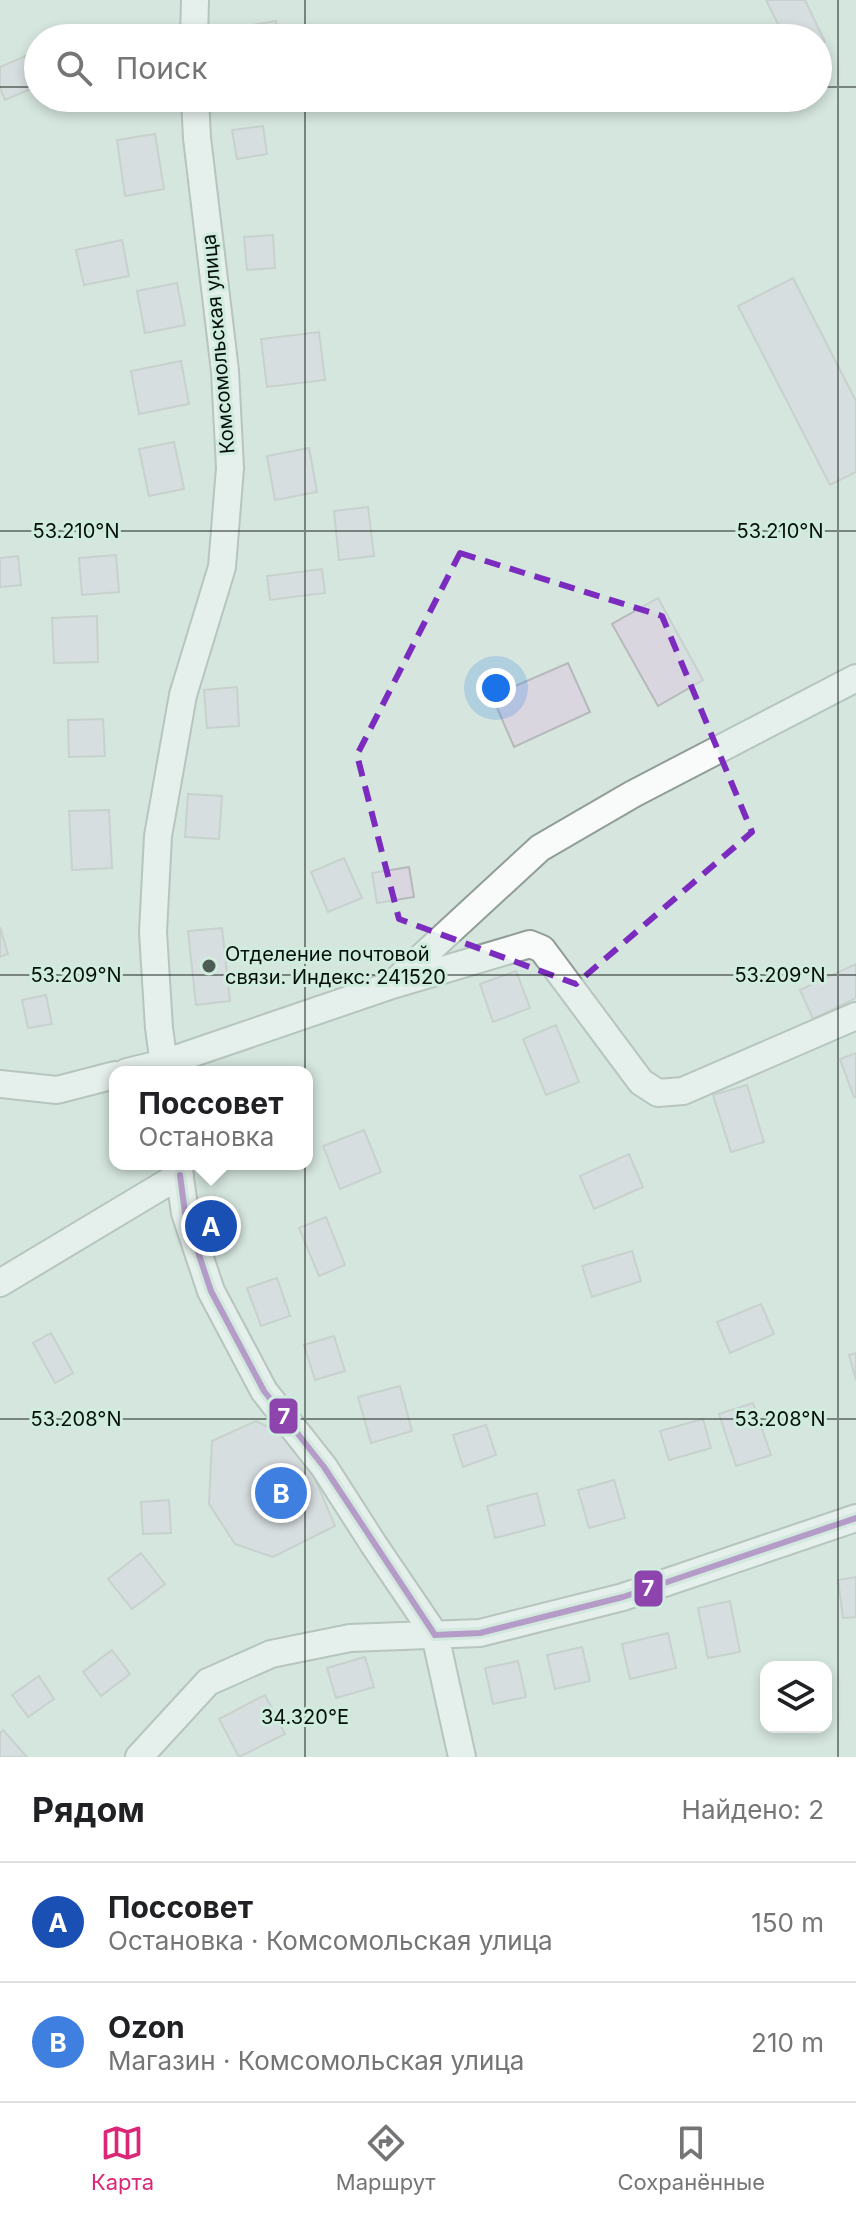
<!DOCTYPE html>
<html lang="ru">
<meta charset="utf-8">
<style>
:root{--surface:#fff;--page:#f6f6f6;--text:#202124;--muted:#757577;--line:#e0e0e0;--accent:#db2777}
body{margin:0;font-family:Inter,sans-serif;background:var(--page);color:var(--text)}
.controls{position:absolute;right:24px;bottom:24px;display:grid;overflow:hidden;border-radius:16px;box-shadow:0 4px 12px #0003}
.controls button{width:72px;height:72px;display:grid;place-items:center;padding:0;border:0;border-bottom:2px solid var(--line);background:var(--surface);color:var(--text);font:40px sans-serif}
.you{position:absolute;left:496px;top:688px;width:28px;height:28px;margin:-20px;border:6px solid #fff;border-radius:50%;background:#1a73e8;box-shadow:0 0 0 12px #1a73e833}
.badge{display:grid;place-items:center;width:52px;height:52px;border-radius:50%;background:var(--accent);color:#fff;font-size:26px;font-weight:700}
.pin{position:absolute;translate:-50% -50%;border:4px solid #fff;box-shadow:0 2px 8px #0006}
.popup{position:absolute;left:109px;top:1066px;width:204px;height:104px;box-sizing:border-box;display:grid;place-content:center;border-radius:16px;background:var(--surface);filter:drop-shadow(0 2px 6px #0005);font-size:26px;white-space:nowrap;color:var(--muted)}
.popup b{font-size:30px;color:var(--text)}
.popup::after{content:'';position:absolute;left:50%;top:100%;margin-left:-16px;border:16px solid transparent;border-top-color:var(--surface)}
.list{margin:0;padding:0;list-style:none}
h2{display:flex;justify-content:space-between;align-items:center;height:104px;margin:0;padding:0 32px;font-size:34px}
h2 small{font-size:26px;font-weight:400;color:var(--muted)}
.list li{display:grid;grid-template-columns:52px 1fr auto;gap:24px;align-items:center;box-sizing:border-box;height:120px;padding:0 32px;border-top:2px solid var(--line)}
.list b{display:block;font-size:30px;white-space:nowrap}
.list p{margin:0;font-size:26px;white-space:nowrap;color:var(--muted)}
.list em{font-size:26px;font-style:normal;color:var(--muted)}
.icon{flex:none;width:44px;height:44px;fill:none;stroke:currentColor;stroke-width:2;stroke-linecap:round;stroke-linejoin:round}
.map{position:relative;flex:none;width:856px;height:1757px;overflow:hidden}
.search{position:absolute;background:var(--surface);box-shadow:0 4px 12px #0003;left:24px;right:24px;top:24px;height:88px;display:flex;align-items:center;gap:20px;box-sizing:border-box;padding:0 28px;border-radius:44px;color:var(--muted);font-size:30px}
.sheet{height:344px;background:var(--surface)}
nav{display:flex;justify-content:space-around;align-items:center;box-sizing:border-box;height:112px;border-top:2px solid var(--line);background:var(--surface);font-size:22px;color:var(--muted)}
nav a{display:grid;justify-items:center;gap:4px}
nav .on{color:var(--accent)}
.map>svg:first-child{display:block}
.building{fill:#d9d6df;stroke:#b5b9b9;stroke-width:2}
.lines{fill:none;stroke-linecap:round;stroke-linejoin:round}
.minor-casing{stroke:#919d97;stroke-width:30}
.minor{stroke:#f9fbfa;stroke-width:26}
.bus-1-casing{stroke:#d0ecde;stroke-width:12}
.bus-1{stroke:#8e44ad;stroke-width:6}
.marked{fill:none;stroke:#7b2cbf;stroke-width:6;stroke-dasharray:16 10;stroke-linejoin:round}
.ticks{fill:none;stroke:#06100b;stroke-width:2;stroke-opacity:0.45}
.poi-dot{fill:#4f5b55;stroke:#d0ecde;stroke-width:3}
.labels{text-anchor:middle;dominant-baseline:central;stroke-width:6;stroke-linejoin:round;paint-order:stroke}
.street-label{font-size:20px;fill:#06100b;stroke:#d0ecde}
.poi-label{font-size:20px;fill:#06100b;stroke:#d0ecde;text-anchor:start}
.ticks-label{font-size:20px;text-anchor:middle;fill:#06100b;stroke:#d0ecde;stroke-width:6;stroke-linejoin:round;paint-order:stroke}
.line-badge{stroke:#d0ecde;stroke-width:3}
.badge-label{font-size:22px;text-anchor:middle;font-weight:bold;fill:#fff}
</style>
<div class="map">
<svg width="856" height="1757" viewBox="0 0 856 1757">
<rect width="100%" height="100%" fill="#d6e6de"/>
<path class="building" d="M766,0H805L825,42L818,45V38H785Z
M276,21L279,38H247L245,26Z
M710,29L714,38H689Z
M30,54L38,72V86L5,100L0,88V67Z
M696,98H726L700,109Z
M263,126L267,154L237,159L232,130Z
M155,134L164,189L125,196L117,140Z
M273,235L275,268L247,270L244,237Z
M122,240L129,276L84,285L76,250Z
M793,278L856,401V472L830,485L738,306Z
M177,283L185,325L145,333L137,291Z
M319,332L325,380L267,387L261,339Z
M181,361L189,404L139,414L131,371Z
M174,442L184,489L149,496L139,449Z
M309,448L317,492L275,500L267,456Z
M368,507L374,556L339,560L334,511Z
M116,555L119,592L82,595L79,558Z
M18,556L21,585L0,587V558Z
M322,569L325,593L270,600L267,576Z
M658,598L703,680L658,706L612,624Z
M97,616L98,662L54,663L52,618Z
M568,663L590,712L514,747L492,696Z
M237,687L239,726L207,728L204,690Z
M103,719L105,756L69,757L68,720Z
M188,794L222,796L219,839L185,837Z
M109,810L112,868L72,870L69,811Z
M344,858L362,898L328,912L311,872Z
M409,867L414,897L377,903L372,873Z
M0,927L8,954L0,957Z
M222,928L230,1001L196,1005L188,931Z
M856,964V998L813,1019L800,990Z
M516,971L530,1008L493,1022L480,984Z
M46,995L52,1024L28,1028L22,1000Z
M556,1025L579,1082L546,1095L523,1039Z
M856,1053V1097H854L840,1059Z
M747,1085L764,1142L731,1152L713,1095Z
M364,1130L381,1172L340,1189L323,1146Z
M629,1154L643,1187L594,1209L580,1176Z
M326,1217L345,1265L319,1276L299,1228Z
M632,1251L641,1281L592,1297L582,1266Z
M277,1278L290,1316L261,1326L247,1288Z
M761,1304L774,1334L730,1353L717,1322Z
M51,1333L73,1373L55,1383L33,1343Z
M334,1336L345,1371L315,1380L304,1345Z
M856,1353V1380L849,1355Z
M400,1386L412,1431L371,1443L358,1397Z
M753,1403L771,1455L736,1466L719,1414Z
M703,1419L711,1448L669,1460L660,1431Z
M256,1421L281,1434L311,1469L335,1526L273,1557L235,1544L209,1504L212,1441Z
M486,1425L496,1455L463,1467L453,1435Z
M614,1480L625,1518L589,1528L578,1490Z
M537,1493L545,1525L495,1538L487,1506Z
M169,1500L171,1533L143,1534L141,1502Z
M141,1553L165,1584L132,1609L108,1579Z
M856,1577V1617L843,1618L838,1580Z
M730,1601L740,1652L708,1658L698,1608Z
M668,1633L676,1668L630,1679L622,1644Z
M582,1647L590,1681L555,1689L547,1655Z
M112,1650L130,1674L101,1696L83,1672Z
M365,1657L374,1687L336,1698L327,1668Z
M518,1661L526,1697L493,1704L485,1668Z
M39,1676L54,1699L28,1717L12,1695Z
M265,1695L285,1734L239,1757L219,1719Z
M3,1730L27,1757H0V1733Z"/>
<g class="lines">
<defs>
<path id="minor" d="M194,38L195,0
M398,979L540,848L633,794L856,678
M127,1072L164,1063L392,985L530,944L542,949L641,1082L658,1093L683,1091L856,1016
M165,1072L159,1028L153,932L158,836L183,695L222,567L230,468L225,371L197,138L195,98
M0,1084L57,1090L115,1075
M178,1164L185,1213L211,1291L264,1391L324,1467L374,1545L435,1635L462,1757
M0,1283L180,1175
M139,1757L208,1682L271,1654L350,1638L480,1633L623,1597L856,1518"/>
</defs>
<use href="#minor" class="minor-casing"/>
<use href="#minor" class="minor"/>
<defs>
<path id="bus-1" d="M180,1175L185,1213L211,1291L264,1391L324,1467L435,1635
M435,1635L480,1633L623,1597L856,1518"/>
</defs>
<use href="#bus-1" class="bus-1-casing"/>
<use href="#bus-1" class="bus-1"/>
</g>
<path d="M0 0H856V1757H0ZM460,553L662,616L752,832L576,984L399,919L357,755Z" fill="#d6e6de" fill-opacity=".55" fill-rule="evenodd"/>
<path class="marked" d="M460,553L662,616L752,832L576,984L399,919L357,755Z"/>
<path class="ticks" d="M305,0V38M838,0V1757M0,87H38M818,87H856M305,98V1757M0,531H856M0,975H856M0,1419H856"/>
<circle class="poi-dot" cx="209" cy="966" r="8"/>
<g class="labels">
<g class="street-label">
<text transform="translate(218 344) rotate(-95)">Комсомольская улица</text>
</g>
<g class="poi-label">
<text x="225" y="954">Отделение почтовой<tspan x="225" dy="23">связи. Индекс: 241520</tspan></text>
</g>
</g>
<g class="ticks-label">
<text x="76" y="538">53.210°N</text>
<text x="780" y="538">53.210°N</text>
<text x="76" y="982">53.209°N</text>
<text x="780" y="982">53.209°N</text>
<text x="76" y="1426">53.208°N</text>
<text x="780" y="1426">53.208°N</text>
<text x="305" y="1724">34.320°E</text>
</g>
<g class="line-badge">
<rect x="268" y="1397" width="31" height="38" rx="8" fill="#8e44ad"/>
<rect x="633" y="1569" width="31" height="39" rx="8" fill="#8e44ad"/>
</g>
<g class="badge-label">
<text x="284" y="1424">7</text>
<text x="648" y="1596">7</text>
</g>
</svg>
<div class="controls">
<button><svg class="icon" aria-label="layers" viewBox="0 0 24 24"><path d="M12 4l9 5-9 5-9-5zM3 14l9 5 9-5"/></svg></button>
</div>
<div class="you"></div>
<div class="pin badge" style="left:211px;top:1226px;background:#1a4fb4">A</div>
<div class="popup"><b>Поссовет</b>Остановка</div>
<div class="pin badge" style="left:281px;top:1493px;background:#3f7fe0">B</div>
<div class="search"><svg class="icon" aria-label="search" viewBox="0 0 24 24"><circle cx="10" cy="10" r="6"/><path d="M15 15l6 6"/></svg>Поиск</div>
</div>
<section class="sheet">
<h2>Рядом<small>Найдено: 2</small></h2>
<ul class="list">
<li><span class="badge" style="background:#1a4fb4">A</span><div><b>Поссовет</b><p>Остановка · Комсомольская улица</p></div><em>150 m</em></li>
<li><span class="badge" style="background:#3f7fe0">B</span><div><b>Ozon</b><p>Магазин · Комсомольская улица</p></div><em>210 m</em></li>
</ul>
</section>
<nav>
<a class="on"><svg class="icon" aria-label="map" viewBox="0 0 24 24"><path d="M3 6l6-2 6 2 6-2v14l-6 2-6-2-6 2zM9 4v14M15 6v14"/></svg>Карта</a>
<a><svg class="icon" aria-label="directions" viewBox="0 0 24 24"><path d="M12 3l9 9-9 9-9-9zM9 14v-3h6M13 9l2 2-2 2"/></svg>Маршрут</a>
<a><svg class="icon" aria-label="saved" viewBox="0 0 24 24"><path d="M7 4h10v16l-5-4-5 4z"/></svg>Сохранённые</a>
</nav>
